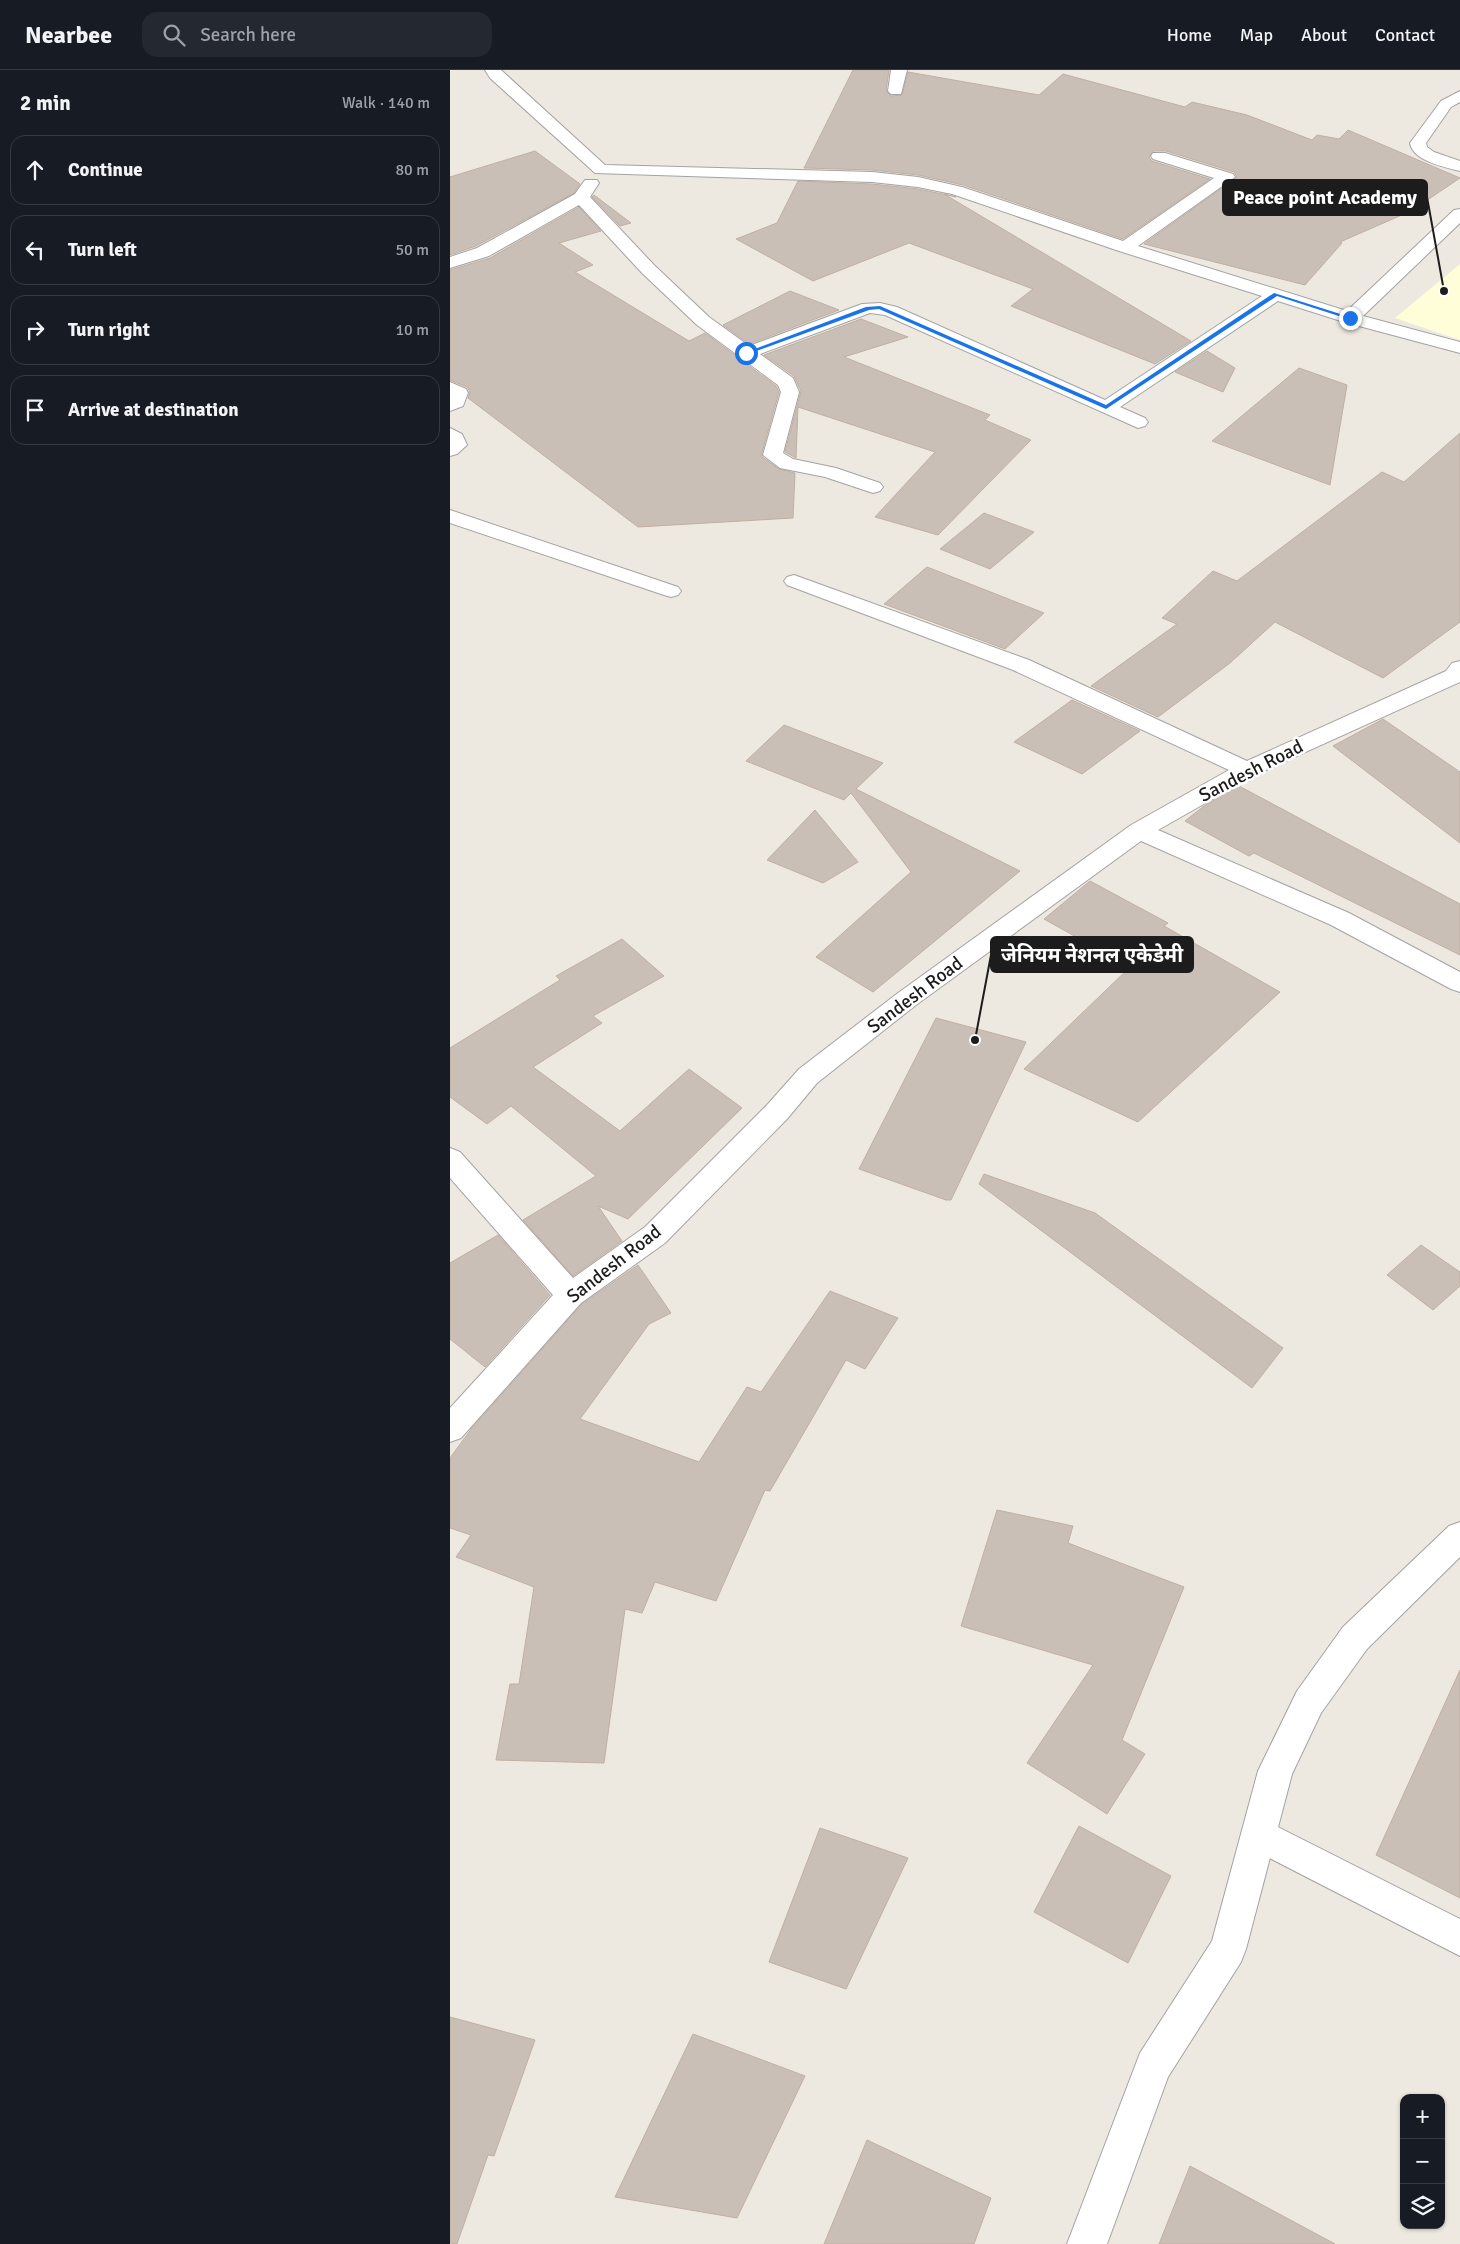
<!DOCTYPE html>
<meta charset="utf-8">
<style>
:root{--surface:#171b24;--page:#242831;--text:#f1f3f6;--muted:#9ea1a6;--line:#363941}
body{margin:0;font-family:Signika,"Noto Sans Devanagari",sans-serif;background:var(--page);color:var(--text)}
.controls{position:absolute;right:15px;bottom:15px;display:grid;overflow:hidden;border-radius:10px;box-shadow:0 1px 4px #0004}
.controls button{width:45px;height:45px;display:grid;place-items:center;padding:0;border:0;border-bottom:1px solid var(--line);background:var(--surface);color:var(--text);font:25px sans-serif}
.stop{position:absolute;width:15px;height:15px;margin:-11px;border:4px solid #1a73e8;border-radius:50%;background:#fff}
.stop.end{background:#1a73e8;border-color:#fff;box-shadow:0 1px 5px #0008}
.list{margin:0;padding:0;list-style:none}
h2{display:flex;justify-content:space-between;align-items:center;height:65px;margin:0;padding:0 20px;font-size:21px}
h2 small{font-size:16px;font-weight:400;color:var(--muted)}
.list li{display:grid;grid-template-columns:32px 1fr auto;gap:15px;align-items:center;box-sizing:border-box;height:70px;margin:0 10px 10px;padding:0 10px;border:1px solid var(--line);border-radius:15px}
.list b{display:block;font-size:19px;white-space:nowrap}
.list em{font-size:16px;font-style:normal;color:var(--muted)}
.icon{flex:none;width:28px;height:28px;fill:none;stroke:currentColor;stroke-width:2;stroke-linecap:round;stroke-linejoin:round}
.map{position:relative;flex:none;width:1010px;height:2174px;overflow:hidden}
header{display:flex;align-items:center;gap:30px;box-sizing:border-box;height:70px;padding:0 25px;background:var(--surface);border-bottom:1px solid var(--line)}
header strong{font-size:24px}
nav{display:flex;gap:28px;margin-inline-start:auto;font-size:18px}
.search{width:350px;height:45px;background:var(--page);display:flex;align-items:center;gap:12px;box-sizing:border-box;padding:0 18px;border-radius:15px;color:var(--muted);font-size:19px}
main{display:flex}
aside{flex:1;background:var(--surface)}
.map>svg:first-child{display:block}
.education{fill:#fffed8}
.building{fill:#cabfb6;stroke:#c1afa1}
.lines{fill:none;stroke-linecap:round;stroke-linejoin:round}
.lane-casing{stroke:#a3a3a3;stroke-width:2}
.street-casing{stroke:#a3a3a3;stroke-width:2}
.lane{fill:#fff;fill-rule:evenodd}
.street{fill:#fff;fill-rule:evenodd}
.route{fill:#1a73e8}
.labels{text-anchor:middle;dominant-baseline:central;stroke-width:5;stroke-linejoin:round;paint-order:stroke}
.street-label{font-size:19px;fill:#1c1c1c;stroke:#fff}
.leader{fill:none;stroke:#1c1c1c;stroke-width:2}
.callout-dot{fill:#1c1c1c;stroke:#fff;stroke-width:2}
.callout{fill:#1c1c1c;stroke:#1c1c1c;stroke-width:2}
.callout-label{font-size:20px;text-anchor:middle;font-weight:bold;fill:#fff}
</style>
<header>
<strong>Nearbee</strong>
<div class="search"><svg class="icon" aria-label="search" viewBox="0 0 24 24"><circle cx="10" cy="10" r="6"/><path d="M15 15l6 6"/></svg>Search here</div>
<nav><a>Home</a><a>Map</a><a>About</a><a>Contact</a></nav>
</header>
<main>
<aside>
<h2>2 min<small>Walk · 140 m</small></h2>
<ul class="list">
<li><svg class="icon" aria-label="ahead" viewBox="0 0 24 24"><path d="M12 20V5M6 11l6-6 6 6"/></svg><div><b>Continue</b></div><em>80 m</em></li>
<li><svg class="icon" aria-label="left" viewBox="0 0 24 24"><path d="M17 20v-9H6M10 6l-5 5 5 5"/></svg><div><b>Turn left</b></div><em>50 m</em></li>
<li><svg class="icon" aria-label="right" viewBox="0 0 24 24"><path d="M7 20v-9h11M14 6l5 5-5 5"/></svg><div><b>Turn right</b></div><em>10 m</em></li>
<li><svg class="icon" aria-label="arrive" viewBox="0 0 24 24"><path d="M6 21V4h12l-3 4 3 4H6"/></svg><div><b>Arrive at destination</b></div></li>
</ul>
</aside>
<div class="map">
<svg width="1010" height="2174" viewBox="0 0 1010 2174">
<rect width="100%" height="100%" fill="#eee9e0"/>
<path class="education" d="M1010,194V270L945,248Z"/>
<path class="building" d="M403,0H439L436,21L441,26L452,25L458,2L589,25L613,4L735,37L742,32L797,45L862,70L867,65L889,69L898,60L1010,108L961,141L890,172L892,173L855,215L694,174L787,107L784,102L716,81H703L699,87L702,91L760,109L673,169L513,115L468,105L422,100L354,98Z
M85,81L130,114L124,123L26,176L0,185V107Z
M348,111L422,114L468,119L502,126L506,127L494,124L741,271L705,294L561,236L583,219L459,173L363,211L286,169L327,153Z
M144,125L181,153L170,156L142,127Z
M129,137L151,161L109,173L143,195L125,202L239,271L255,263L326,316L329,322L311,386L329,399L345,403L343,448L188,457L18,328L20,322L17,317L0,310V200L40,188Z
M340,221L389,240L299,274L273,255Z
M411,249L458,267L394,287L540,345L535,350L581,370L488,465L425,447L485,382L348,337L346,388L335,382L351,321L344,306L314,285Z
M757,281L785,298L773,322L725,302Z
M849,298L897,315L880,415L762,371Z
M1010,363V552L933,608L825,552L780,593L708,647L641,616L727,554L712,548L763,501L787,511L932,402L954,412Z
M534,443L584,462L540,499L490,479Z
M477,497L594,543L555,579L434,534Z
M622,630L690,661L632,704L564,672Z
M933,649L1010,702V773L883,676Z
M334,655L433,693L406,719L570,801L423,922L366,887L461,802L401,723L394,730L296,691Z
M789,716L1010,834V885L804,783L799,786L735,751L754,736Z
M365,740L408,792L373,813L317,790Z
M640,811L718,853L714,856L830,922L688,1052L574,999L680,897L594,849Z
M172,869L214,906L143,946L152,953L83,997L170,1061L239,999L292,1038L178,1149L148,1136L172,1171L123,1206L73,1150L146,1106L61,1036L37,1054L0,1027V978L110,910L106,906Z
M486,948L576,972L501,1130H496L409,1099Z
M534,1104L645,1143L833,1278L802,1318L529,1114Z
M48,1165L100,1225L35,1297L0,1269V1193Z
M971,1175L1010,1202V1216L983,1240L937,1205Z
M188,1195L221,1243L199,1254L130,1349L249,1392L297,1317L311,1322L380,1221L448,1248L415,1299L396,1290L320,1421L315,1420L266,1531L205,1512L192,1543L175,1539L154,1693L46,1690L60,1614H69L84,1517L6,1487L21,1465L0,1458V1388L22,1358L132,1234Z
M547,1440L623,1456L618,1473L734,1517L672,1670L695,1684L657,1744L577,1693L643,1595L511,1556Z
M1010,1600V1828L926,1785Z
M629,1756L721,1806L678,1893L584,1842Z
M370,1758L458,1788L396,1919L319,1892Z
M0,1947L85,1970L44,2086L38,2085L7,2174L0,2173Z
M243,1964L355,2006L287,2148L165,2127Z
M417,2070L541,2128L524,2174H374Z
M740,2096L885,2174H709Z"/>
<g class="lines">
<defs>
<path id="lane" d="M1010,1452V1487L917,1579L871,1643L842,1704L796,1879L791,1892L718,2007L657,2174H617L690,1983L762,1871L808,1701L847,1621L893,1557L999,1456Z"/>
<path id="street" d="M35,0H51L155,95L422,102L468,107L512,117L673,171L764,108L703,89L701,86L703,83H715L783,104L785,107L688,176L897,241L1004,140L1010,139V153L913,246L1010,272V283L894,252L828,231L670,337L695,348L698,352L695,356L688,358L435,245L420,243L310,284L343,308L349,322L333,383L343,389L386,398L430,413L433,417L430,421L423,423L375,407L330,398L313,385L331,322L328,315L247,255L192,203L129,135L39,186L0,198V187L27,178L125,124L135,110H147L149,113L140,127L204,195L259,247L299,276L412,234L430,233L447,237L655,330L812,226L669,181L502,124L468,117L422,112L145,103L40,8Z
M441,0H457L451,24H441L438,21Z
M1010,21V32L1001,37L976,73L977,77L984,82L1010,91V101C994,97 963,91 960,73L991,31Z
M0,312L16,319L18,323L13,336L0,341Z
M0,358L12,364L17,375L7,384L0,386Z
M0,440L228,517L231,521L228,525L221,527L214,525L0,453Z
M344,505L579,590L797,691L996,601L1002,593L1010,591V612L805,705L708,760L899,843L1010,902V922L1001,919L881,855L691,771L466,935L367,1013L337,1049L215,1173L131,1233L11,1368L0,1372V1338L103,1225L0,1108V1078L10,1082L123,1208L195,1157L317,1035L349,999L448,923L681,755L779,700L563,600L337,515L334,511L337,507Z
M810,1748L1010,1849V1886L798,1777L792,1765L798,1753Z"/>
</defs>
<use href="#lane" class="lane-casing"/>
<use href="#street" class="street-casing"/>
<use href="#lane" class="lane"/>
<use href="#street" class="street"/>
</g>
<path class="route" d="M824,223L903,248L898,249L827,226L656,339L429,239L419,240L298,284L294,283L416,237L430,236L656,335Z"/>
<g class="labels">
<g class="street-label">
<text transform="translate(801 701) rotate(-27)">Sandesh Road</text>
<text transform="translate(465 925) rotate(-37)">Sandesh Road</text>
<text transform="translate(164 1194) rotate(-38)">Sandesh Road</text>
</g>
</g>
<path class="leader" d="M994 221L977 127M525 970L541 885"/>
<g class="callout-dot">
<circle cx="994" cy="221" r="5"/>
<circle cx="525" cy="970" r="5"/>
</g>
<g class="callout">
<rect x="773" y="110" width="204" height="35" rx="5"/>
<rect x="541" y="867" width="202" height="35" rx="5"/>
</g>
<g class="callout-label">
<text x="875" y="134">Peace point Academy</text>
<text x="642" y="892">जेनियम नेशनल एकेडेमी</text>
</g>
</svg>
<div class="controls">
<button>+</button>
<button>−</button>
<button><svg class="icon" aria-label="layers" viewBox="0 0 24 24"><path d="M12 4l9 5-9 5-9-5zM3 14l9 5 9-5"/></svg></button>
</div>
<div class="stop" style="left:296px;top:283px"></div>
<div class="stop end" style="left:900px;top:248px"></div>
</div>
</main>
